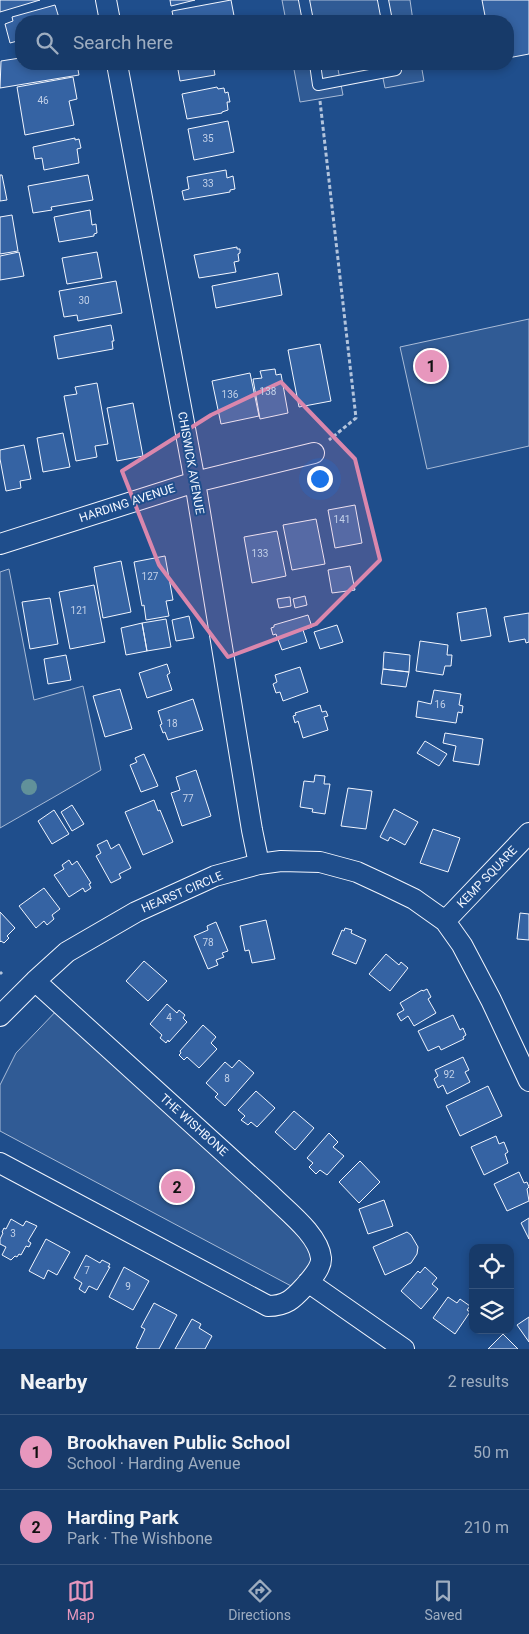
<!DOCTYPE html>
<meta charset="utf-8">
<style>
:root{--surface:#173a69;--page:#20416f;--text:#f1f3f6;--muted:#9eadc0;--line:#36547d;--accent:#e797bd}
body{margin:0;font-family:Roboto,sans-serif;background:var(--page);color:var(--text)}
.controls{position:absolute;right:15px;bottom:15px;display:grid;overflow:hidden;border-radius:10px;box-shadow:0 2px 8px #0003}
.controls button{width:45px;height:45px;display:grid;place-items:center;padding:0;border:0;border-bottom:1px solid var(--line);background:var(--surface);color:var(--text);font:25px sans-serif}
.you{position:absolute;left:319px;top:478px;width:18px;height:18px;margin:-12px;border:4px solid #fff;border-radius:50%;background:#1a73e8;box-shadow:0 0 0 8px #1a73e833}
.badge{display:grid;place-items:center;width:32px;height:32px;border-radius:50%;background:var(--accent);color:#111;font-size:16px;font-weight:700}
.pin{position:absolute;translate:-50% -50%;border:2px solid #fff;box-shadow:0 1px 5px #0006}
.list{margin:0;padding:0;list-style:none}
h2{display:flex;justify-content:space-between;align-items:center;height:65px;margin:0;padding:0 20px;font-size:21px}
h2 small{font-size:16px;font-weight:400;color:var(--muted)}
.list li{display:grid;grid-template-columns:32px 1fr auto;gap:15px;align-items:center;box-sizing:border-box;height:75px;padding:0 20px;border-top:1px solid var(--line)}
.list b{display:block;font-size:19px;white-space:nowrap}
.list p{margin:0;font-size:16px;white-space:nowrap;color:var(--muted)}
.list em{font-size:16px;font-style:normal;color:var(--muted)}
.icon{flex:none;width:28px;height:28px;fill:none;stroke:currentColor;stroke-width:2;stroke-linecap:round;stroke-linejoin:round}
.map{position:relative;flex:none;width:529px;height:1349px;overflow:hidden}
.search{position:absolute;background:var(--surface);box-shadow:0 2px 8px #0003;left:15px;right:15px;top:15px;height:55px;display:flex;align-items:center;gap:12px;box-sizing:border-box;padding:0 18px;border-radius:20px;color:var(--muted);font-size:19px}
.sheet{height:215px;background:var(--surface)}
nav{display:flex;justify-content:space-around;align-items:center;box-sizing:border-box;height:70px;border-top:1px solid var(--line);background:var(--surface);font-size:14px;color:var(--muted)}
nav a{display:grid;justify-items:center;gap:2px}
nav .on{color:var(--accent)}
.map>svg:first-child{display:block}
.built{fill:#305b95;stroke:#a8bbd7}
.building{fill:#3563a3;stroke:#f2f6ff}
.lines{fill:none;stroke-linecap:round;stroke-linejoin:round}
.service-casing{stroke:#f2f6ff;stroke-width:12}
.minor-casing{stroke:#f2f6ff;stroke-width:22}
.path{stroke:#b3c4dc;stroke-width:3;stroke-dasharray:4 2.5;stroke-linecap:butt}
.service{stroke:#1f4e8c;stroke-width:10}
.minor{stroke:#1f4e8c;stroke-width:20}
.tree{fill:#61919a}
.marked{fill:#da87ad;fill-opacity:0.2;stroke:#da87ad;stroke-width:4;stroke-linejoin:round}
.labels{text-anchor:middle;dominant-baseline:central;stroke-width:4;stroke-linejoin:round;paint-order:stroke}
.number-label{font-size:10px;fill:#c3d1e8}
.street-label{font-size:12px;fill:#f2f6ff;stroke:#1f4e8c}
</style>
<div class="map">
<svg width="529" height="1349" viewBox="0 0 529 1349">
<rect width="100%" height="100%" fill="#1f4e8c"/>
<path class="built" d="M282,0H410L413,21H286Z
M293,64H337L343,95L300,102Z
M380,64H421L424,81L385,88Z
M529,319V446L427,469L400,347Z
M9,569L34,700L83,686L101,770L0,828V572Z
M61,1006L306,1243L316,1269L293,1287L0,1131V1085L16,1053Z"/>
<path class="building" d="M0,0H40L0,12Z
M170,0H195L171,6Z
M231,0L235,21H174L172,11Z
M482,0H529V54L508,58V21H486Z
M55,5L60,21H21V40L10,43L5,24L13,21L12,17Z
M21,49V64H77L79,75L0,88L1,61L20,58L18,50Z
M177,64H213L215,75L180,81Z
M73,77L77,99L69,101L74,125L25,135L17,87Z
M217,87L218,89L224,88L225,93L228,92L230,102H227L228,110L222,112V113L187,119L182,94Z
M228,121L234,152L194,160L188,129Z
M75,138V140L79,139L81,148L77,149L79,163L44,170L42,158L35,159L33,147Z
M226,170L227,178L233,176L235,189L230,190V192L184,200L182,191L189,189L187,177Z
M0,175H2L7,200L0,201Z
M88,175L93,200L51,207L52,210L33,213L28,186Z
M90,210L92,225L96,224L97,233L94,234V236L59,242L54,217Z
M12,215L18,251L0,254V217Z
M237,247V249H240V253L238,254L239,261L234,262L236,272L199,278L194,255Z
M19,252L24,276L0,280V256Z
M97,252L102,278L67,284L62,258Z
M278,273L282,295L216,308L212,286Z
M116,281L122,313L78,321L77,315L64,317L59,291Z
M111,325L114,341H112L113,349L58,359L54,336Z
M320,344L331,401L299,407L288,350Z
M275,369L276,375L281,374L288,413L260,419L253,379L262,378L260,371Z
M250,373L259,416L221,424L212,381Z
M97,383L108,444L95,446L97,457L76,461L64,396L77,394L75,387Z
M133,403L143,456L117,461L107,408Z
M63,433L70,467L43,472L37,438Z
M24,445L31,479L20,481L21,488L6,491L0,459V450Z
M355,505L362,543L335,548L328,510Z
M316,519L325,564L292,570L283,525Z
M277,531L286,576L252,583L244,537Z
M165,556L173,600L166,601L169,616L146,620L144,605L142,606L134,562Z
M121,561L131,612L103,618L94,567Z
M350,566L355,590L332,593L328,570Z
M94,585L105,642L70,649L59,592Z
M305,596L307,605L295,608L293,599Z
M290,597L291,606L279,608L277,599Z
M50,598L58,644L30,649L22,602Z
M486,608L491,636L461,641L457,613Z
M529,613V642L526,643L525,639L509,642L504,617Z
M308,615L312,627L303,630L307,642L282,650L276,634L273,635L271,628L274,627V625Z
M189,616L194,638L176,641L172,620Z
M166,619L171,647L147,651L142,623Z
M142,623L147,651L126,655L121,628Z
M337,625L343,642L320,649L314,632Z
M420,641L448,645L447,655H452L451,666H445L443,675L416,671Z
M384,652L410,655L409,672L383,669Z
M66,655L71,680L48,684L44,659Z
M167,664L170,673L167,675L172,690L147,698L139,673Z
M300,667L308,692L283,701L280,692L276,693L273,684L277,682L275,675Z
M383,669L409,672L406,687L381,684Z
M120,689L132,729L105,737L93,696Z
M434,690L461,694L459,705L463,706L462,713L458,712L456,723L416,717L418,701L431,704Z
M193,699L203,730L168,740L165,732L163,733L160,725L162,724L158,711Z
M320,705L322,712L326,711L328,716L324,717L328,730L303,738L298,721L295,723L293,716L296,715L295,713Z
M445,733L483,739L479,765L453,761L456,746L443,743Z
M425,741L447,754L439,766L417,753Z
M144,754L158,786L141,792L130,765L137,762L135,758Z
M196,770L211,816L182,826L171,793L180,790L176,777Z
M315,775L325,776L324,784H330L325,814L312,812L313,809L300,807L304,781L314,782Z
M348,788L372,791L366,829L341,826Z
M154,800L158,811L160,810L173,842L143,855L125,812Z
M72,805L84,824L72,831L61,812Z
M394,809L418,822L405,845L390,837L388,841L380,837Z
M54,810L69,834L52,844L38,821Z
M433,829L460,838L448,872L420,863Z
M107,840L111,849L119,844L131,868L119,874L121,878L111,883L96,856L101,853L97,845Z
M69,860L72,865L77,861L91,883L89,884L91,888L85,892L83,888L69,897L54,875L64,869L62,865Z
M44,888L60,909L52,915L54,919L47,925L44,921L36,928L19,906Z
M0,912L15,928L7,936L9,938L4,943L1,941L0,942Z
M520,913L529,914V940L517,939Z
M266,920L275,959L252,963L249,950L245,951L240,926Z
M216,922L228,951L222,953L224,957L216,960L218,965L208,969L194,936L208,930L207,926Z
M345,928L352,930L351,933L366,940L356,964L332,954L342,930L344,931Z
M386,954L399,965L401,962L408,968L390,991L369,974Z
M144,961L167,981L148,1001L126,981Z
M427,989L431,997L428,999L436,1013L414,1026L408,1016L401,1021L397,1014L404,1010L400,1003L422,990L423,991Z
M167,1004L177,1013L179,1010L185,1015L183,1018L187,1022L169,1042L168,1040L166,1043L160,1038L162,1035L150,1024Z
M453,1015L460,1030L463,1028L466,1035L463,1037L464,1039L441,1050L439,1046L428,1051L418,1031Z
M203,1025L216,1037L211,1043L217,1049L199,1068L187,1057L184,1060L179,1055L181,1053L180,1051Z
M463,1057L469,1070L465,1072L470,1082L447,1094L443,1085L438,1088L434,1079L438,1076L435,1070Z
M239,1060L254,1073L225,1106L215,1097L218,1094L206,1083L225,1062L232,1068Z
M488,1086L502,1116L460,1136L446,1106Z
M256,1091L275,1108L257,1127L251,1122L248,1125L241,1120L245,1116L238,1110Z
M294,1111L314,1128L295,1150L275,1132Z
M329,1133L338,1142L333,1147L344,1156L327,1175L320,1170L316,1174L309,1167L313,1163L307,1158Z
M496,1136L499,1144L504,1142L508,1152L505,1154L508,1163L484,1175L471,1147Z
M360,1161L380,1182L359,1203L339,1182Z
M519,1172L524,1183L527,1182L529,1187L527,1189L529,1201L507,1211L494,1184Z
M384,1200L393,1226L368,1234L359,1209Z
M529,1218V1239L521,1223Z
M11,1219L23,1226L26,1221L37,1226L28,1241L31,1243L29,1247L26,1246L21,1255L19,1254L17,1257L15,1256L11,1260L2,1255L6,1247L0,1244V1239L3,1233L2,1232L4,1228L6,1229Z
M407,1232L411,1235L418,1247L417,1254L411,1263L385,1275L373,1247Z
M46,1239L70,1252L57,1275L48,1270L44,1279L29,1271Z
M86,1255L100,1263L102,1260L110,1264L108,1267H110L97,1290L89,1286L85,1293L79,1289L82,1283L74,1278Z
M124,1267L149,1281L133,1310L109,1297Z
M425,1267L437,1278L432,1284L438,1289L421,1309L401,1291L418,1271L420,1273Z
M448,1297L457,1303L460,1299L470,1306L467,1310L470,1312L455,1334L433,1318Z
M154,1303L177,1315L159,1349H139L136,1348L145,1329L141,1327Z
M529,1317V1342L517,1325Z
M192,1319L201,1324L199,1328L212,1336L205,1349H175Z
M503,1334L518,1349H488Z"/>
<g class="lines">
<defs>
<path id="service" d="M304,0L308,21
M383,0L387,21
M315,64L318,85L396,70L395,64"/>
<path id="minor" d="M106,0L110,21
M117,64L195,482L252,830L259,864
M0,544L195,482L314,453
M445,921L529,833
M0,1016L35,981L67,952L136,912L215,876L259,864L281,861L320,862L357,872L385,885L414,899L445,921L462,945L491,1000L529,1081
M0,1163L268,1306C286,1306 293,1299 304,1287C310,1280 322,1268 321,1258C319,1235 287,1211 271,1195L35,981
M308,1282L404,1349"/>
</defs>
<use href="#service" class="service-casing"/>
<use href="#minor" class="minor-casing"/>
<path class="path" d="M320,101L356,418L329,440
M0,972L2,974"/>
<use href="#service" class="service"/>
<use href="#minor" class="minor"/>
</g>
<circle class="tree" cx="29" cy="787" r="8"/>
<path class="marked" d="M281,382L355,459L380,560L316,624L228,657L159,565L122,471L211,415Z"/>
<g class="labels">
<g class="number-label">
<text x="43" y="100">46</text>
<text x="208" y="138">35</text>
<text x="208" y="183">33</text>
<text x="84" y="300">30</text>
<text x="268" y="391">138</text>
<text x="230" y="394">136</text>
<text x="342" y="519">141</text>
<text x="260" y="553">133</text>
<text x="150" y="576">127</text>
<text x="79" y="610">121</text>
<text x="440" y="704">16</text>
<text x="172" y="723">18</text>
<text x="188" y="798">77</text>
<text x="208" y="942">78</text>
<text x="169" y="1017">4</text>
<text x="449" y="1074">92</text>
<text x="227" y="1078">8</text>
<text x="13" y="1233">3</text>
<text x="87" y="1270">7</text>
<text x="128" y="1286">9</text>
</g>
<g class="street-label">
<text transform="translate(191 463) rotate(80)">CHISWICK AVENUE</text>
<text transform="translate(127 503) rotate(-18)">HARDING AVENUE</text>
<text transform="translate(487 877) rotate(-46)">KEMP SQUARE</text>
<text transform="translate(182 892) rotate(-23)">HEARST CIRCLE</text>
<text transform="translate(194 1125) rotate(42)">THE WISHBONE</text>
</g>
</g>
</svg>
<div class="controls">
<button><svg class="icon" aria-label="locate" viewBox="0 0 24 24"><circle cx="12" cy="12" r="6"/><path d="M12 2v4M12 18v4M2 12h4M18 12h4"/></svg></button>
<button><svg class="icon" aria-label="layers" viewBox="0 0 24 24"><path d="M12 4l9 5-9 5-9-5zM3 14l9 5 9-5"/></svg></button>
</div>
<div class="you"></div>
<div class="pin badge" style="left:431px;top:366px">1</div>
<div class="pin badge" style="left:177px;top:1187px">2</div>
<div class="search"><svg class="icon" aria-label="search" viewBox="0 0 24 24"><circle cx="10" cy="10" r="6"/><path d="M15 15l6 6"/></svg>Search here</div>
</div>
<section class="sheet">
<h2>Nearby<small>2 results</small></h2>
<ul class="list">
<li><span class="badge">1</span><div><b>Brookhaven Public School</b><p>School · Harding Avenue</p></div><em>50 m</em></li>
<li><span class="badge">2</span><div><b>Harding Park</b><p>Park · The Wishbone</p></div><em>210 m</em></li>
</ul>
</section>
<nav>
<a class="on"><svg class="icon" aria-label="map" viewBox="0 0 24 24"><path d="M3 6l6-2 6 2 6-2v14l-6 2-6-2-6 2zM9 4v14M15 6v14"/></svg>Map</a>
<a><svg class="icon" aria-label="directions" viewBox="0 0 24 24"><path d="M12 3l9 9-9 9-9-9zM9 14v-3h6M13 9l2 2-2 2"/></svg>Directions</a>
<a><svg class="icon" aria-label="saved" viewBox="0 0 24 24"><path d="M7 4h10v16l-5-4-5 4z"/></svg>Saved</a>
</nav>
